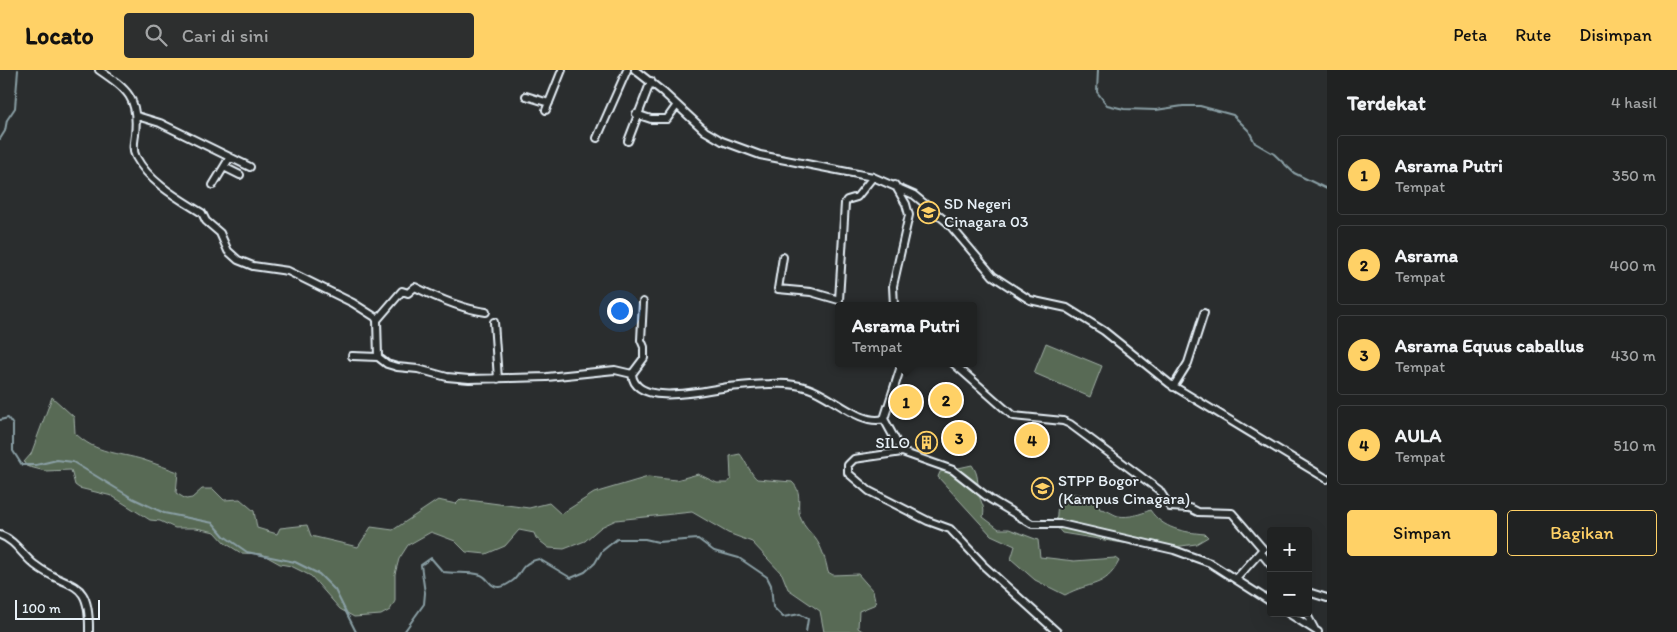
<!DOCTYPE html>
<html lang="id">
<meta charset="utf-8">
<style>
:root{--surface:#202222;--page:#2d2f2f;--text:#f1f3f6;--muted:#a2a4a5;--line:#3d3f40;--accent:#ffd166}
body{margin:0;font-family:Itim,sans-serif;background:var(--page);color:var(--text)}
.controls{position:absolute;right:15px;bottom:15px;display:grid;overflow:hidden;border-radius:5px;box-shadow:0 5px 20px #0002}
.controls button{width:45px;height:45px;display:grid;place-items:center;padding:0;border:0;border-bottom:1px solid var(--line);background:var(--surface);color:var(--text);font:25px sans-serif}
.scale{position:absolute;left:15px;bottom:12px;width:85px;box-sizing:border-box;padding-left:5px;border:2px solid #e8f1f8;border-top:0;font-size:14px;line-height:18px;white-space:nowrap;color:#e8f1f8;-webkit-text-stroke:4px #2a2d2e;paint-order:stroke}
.you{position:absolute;left:619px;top:240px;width:18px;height:18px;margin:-12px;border:4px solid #fff;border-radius:50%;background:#1a73e8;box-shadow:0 0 0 8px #1a73e833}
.badge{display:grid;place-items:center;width:32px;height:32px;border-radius:50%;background:var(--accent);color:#111;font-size:16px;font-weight:700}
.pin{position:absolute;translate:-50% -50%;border:2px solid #fff;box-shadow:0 1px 5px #0006}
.popup{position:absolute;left:835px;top:232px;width:142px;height:65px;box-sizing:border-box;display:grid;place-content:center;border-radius:5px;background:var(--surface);filter:drop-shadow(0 1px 4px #0005);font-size:16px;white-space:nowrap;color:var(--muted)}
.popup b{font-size:19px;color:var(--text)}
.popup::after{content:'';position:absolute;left:50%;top:100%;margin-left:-10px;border:10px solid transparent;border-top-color:var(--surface)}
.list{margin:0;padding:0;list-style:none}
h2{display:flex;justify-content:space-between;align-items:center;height:65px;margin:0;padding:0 20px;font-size:21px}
h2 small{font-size:16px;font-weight:400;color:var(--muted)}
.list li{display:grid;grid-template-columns:32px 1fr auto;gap:15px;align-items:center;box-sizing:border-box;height:80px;margin:0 10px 10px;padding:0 10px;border:1px solid var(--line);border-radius:5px}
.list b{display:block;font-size:19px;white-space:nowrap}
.list p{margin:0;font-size:16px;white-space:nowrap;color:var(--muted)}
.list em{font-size:16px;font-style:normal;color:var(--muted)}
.actions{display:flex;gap:10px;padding:15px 20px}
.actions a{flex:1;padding:11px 0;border:1px solid var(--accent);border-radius:5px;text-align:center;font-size:18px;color:var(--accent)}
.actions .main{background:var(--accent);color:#111}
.icon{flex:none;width:28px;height:28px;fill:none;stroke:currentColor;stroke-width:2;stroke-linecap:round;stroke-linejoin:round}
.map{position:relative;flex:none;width:1327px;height:562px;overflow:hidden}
header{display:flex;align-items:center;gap:30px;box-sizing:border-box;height:70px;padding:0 25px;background:var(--accent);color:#111}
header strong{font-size:24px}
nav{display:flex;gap:28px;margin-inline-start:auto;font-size:18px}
.search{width:350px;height:45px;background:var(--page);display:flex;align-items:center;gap:12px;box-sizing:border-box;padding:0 18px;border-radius:5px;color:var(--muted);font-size:19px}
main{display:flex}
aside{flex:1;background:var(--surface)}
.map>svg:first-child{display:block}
.green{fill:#586b55;stroke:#a0aea6}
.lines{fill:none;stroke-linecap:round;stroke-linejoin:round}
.stream{stroke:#8a9fa5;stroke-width:2}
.street-casing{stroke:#e8f1f8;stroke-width:10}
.street{stroke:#2a2d2e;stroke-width:6}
.labels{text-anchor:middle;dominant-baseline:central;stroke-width:4;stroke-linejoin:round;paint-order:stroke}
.poi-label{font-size:16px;fill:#e8f1f8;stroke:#2a2d2e;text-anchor:start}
</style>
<header>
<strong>Locato</strong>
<div class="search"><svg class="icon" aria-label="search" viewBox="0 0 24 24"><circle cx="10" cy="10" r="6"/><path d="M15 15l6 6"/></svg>Cari di sini</div>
<nav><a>Peta</a><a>Rute</a><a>Disimpan</a></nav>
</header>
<main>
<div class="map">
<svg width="1327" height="562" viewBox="0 0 1327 562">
<rect width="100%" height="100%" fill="#2a2d2e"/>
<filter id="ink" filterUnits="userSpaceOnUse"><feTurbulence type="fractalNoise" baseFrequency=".02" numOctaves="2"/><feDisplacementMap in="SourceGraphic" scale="10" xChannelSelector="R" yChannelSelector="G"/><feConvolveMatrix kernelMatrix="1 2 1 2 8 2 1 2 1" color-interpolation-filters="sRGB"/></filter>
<g filter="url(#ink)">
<path class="green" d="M1046,273L1102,296L1090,327L1034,303Z
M52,327L74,347L75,363C96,384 118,382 144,390C156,394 167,398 178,402L176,423L186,429L192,428L202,419H213L224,430L240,429L254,441L257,458L277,464L280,458L307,455L311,466L358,477L371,457L393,460L438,430L456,434L461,429L529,438L549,433L561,444L594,423L648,407L676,410L698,404L717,413H728L731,409L730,386L740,384C745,390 752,406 757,409L792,412C804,423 795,436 801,449C804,457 810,462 815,468C822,477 826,491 828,502L833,505L858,504L873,521L876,534L859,541L858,558L864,562H824L820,541L788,519L782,504L752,472L728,463L692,442L616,450L601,457L585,471L564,479L549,478L536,468L534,463L519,460L505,476L486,484L466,482L455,471L431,462L408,475L399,489L395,504V531L390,540L381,545L354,547L340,539L311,506L291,496L280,494L262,484L241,483L225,473L215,462L196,458H175L160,451L150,450L112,426L79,418L75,415L71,400L45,401L26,396L24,392L31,384Z
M972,395C979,405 977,411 979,423C980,433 986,436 983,447L999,459H1009L1038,470L1040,487L1074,491L1115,488L1119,491C1105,519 1090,511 1065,525L1035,510L1011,489L1015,476L991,465L938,407L940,402Z
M1065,423L1094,426L1100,439C1108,440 1112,444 1118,446C1129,448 1141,444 1150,440C1163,459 1183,462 1205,464L1208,467L1196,474L1159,479L1062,463L1056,456L1058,432Z"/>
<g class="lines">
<path class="stream" d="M1098,0L1097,22L1107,35L1124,39L1156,40L1183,36H1200L1233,45L1249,61L1255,73L1274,84L1294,103L1327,119
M0,69L5,61L7,50L15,38L18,0
M0,350L8,348L13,355V381L22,395H36L57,390L73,392L132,428L164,443L213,453L224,466L247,482L295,492L319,504L335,520L356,562
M404,562L424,534L425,523L421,495L431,488L443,502C456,504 468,501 481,505C489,508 490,518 500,517C503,517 508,514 511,512C523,505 517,494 539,489L571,508L585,502L595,493L602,481L617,469H645L658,472L698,469L714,481L739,488L767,507L771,515L773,537L783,547L800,544L808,549L806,562"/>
<defs>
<path id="street" d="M99,0C128,20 139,28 135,65C134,72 132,80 136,87C150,113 178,128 202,143L206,151L220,163L228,181L238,190L253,196L288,201L353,233L375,247L377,250L378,287L387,294L397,297L418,299L447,307L469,309L547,307L615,300L632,304C635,338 706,320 728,317C742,316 756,314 770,314C783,313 796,314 808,318C831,325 860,356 884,349
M635,0L663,22L705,61L722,71L760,85L873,107L914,125L948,153L993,206L1030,230L1067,238L1104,261L1170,314L1327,409
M526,26L549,33
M546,40L562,0
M636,44L651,49H667L677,35
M137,46L160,53L250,97
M597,68L627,0
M628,71L651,11
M224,97L240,105
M213,115L230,87
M783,187L778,219L811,222L839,230L845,133L847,130L857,127L873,107
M894,236L893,216L909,145L906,134L895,115
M377,250L402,221L408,223L415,217C437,228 462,239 486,242
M494,252L498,309
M352,286L378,287
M902,293L884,349L902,382L953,400L990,429L1032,454H1061L1174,480L1210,493L1271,532
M953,293L1013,346L1063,351L1070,354L1159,420L1170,437L1190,438L1198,442L1232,443L1263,479L1236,509
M632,304L644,288V277L641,270L643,232
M1173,317L1188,293L1204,243
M902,382L854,389L848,395V403L869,421L928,451L950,459L982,493
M0,465C15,470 23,486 35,495C70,522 90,505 89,562
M1262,484L1271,495
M984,496L1057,562
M1308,522L1327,528
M1288,543L1318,562
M1306,543L1315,560"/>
</defs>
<use href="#street" class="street-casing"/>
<use href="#street" class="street"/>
</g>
</g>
<defs>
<symbol id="school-ring" viewBox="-11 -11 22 22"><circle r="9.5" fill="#2a2d2e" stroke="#ffd166" stroke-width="1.5"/><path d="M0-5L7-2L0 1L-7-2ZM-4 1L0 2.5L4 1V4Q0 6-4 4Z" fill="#ffd166"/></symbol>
<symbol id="building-ring" viewBox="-11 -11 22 22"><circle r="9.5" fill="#2a2d2e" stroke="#ffd166" stroke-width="1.5"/><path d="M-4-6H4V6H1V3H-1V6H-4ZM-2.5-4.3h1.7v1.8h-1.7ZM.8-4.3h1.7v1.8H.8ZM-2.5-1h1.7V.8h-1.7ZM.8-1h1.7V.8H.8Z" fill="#ffd166"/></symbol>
<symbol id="university-ring" viewBox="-11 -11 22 22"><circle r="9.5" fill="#2a2d2e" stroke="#ffd166" stroke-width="1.5"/><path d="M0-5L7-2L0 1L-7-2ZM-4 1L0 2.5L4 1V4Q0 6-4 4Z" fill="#ffd166"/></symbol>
</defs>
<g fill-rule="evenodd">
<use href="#school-ring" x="916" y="130" width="25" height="25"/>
<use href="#building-ring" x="914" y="360" width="25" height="25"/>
<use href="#university-ring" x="1030" y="406" width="25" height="25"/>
</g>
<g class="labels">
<g class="poi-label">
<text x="944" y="133">SD Negeri<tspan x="944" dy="18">Cinagara 03</tspan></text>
<text x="910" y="372" text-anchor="end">SILO</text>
<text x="1058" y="410">STPP Bogor<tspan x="1058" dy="18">(Kampus Cinagara)</tspan></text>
</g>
</g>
</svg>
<div class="controls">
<button>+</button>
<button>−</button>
</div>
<div class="scale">100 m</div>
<div class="you"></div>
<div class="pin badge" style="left:906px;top:332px">1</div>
<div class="popup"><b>Asrama Putri</b>Tempat</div>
<div class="pin badge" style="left:946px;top:330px">2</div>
<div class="pin badge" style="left:959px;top:368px">3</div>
<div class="pin badge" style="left:1032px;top:370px">4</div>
</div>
<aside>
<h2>Terdekat<small>4 hasil</small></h2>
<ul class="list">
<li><span class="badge">1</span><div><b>Asrama Putri</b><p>Tempat</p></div><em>350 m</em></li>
<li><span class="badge">2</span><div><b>Asrama</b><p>Tempat</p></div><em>400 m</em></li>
<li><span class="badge">3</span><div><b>Asrama Equus caballus</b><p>Tempat</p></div><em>430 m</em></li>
<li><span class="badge">4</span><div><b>AULA</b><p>Tempat</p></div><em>510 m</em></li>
</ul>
<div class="actions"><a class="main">Simpan</a><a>Bagikan</a></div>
</aside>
</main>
